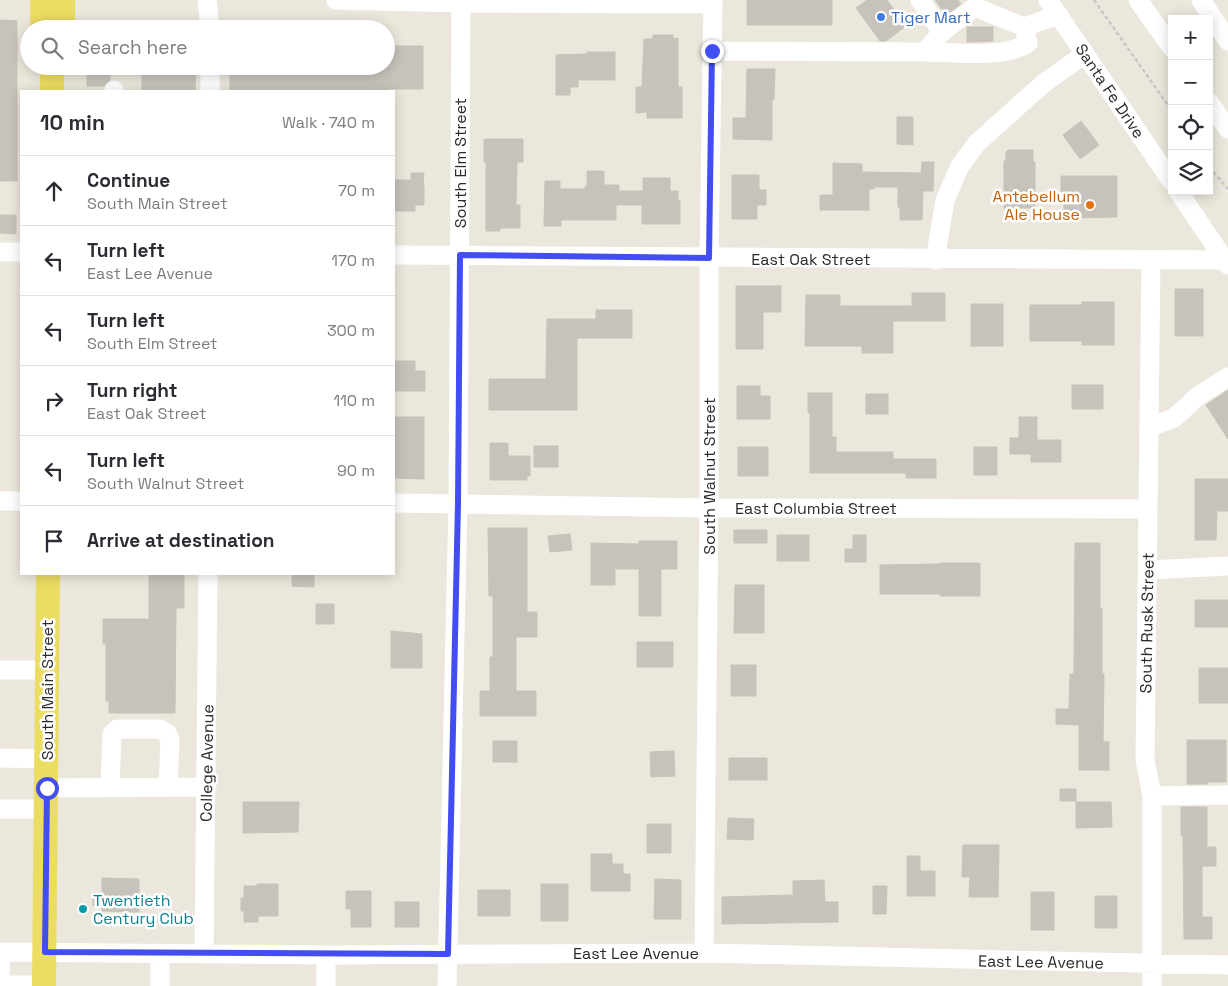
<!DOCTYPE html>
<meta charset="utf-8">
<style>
:root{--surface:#fff;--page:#f2f2f3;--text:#2b2b33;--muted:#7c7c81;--line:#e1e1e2}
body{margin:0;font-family:"Space Grotesk",sans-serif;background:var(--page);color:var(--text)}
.controls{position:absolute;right:15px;top:15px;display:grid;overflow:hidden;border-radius:0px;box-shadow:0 2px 12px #0003}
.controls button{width:45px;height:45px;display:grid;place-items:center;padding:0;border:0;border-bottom:1px solid var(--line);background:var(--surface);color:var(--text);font:25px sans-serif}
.stop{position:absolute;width:15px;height:15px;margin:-11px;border:4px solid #424df2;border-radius:50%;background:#fff}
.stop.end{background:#424df2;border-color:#fff;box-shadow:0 1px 5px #0008}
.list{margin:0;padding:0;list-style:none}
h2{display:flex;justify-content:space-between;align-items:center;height:65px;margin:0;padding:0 20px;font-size:21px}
h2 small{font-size:16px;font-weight:400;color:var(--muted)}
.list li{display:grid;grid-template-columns:32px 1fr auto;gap:15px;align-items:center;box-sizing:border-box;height:70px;padding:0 20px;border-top:1px solid var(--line)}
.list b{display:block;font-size:19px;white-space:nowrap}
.list p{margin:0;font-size:16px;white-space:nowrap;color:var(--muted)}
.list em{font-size:16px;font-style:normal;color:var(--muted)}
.icon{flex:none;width:28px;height:28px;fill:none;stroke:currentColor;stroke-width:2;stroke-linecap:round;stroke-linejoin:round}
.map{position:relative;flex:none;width:1228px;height:986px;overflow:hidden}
.search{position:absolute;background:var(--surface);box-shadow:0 2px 12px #0003;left:20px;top:20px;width:375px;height:55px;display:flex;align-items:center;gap:12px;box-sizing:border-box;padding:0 18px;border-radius:28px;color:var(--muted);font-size:19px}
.panel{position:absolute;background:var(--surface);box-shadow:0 2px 12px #0003;left:20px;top:90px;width:375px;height:485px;border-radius:0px}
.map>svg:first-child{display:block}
.building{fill:#c7c3bc;stroke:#c7c3b6}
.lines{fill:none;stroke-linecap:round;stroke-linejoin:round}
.path{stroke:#c8c8c8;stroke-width:2.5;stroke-dasharray:4 2.5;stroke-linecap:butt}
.minor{stroke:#fff;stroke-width:19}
.major{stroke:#ebdc62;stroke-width:24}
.route{stroke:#424df2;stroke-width:6}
.shop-dot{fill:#3f7fe0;stroke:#fff;stroke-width:2}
.food-dot{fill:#e8710a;stroke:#fff;stroke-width:2}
.culture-dot{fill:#0f9aa8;stroke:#fff;stroke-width:2}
.labels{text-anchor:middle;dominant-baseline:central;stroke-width:5;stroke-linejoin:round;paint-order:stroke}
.shop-label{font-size:16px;fill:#366cbe;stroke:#fff;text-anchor:start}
.street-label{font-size:16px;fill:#2a2a2a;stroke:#fff}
.food-label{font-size:16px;fill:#c56008;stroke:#fff;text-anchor:end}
.culture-label{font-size:16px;fill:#0d838f;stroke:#fff;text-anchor:start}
</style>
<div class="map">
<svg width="1228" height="986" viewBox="0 0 1228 986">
<rect width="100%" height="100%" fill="#ebe7dc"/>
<path class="building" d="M747,0H832V25H747Z
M867,0H887L906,26L886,41H880L856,8Z
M935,0H958L961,4L946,15Z
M0,20L17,21V181H0Z
M967,27H993V41L967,42Z
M653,35H673V39L678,38V87H682V118H647V112L636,113V87H642L644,39H653Z
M386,46H423V89H389V91H230V66H386Z
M587,52H615V80H578V87H570V95H556V55L587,54Z
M87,66H110V80L104,86H87Z
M142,66H196L195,91H142Z
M747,69H775L774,100H772V140L733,139V118H746Z
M897,117H913V145L897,144Z
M1081,121L1099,145L1080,159L1063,135Z
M484,139H523V162H517L516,205H520V228H500V231H486V162H484Z
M1008,150H1033V162H1035V208H1004V161H1006V152Z
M922,162H934L933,191H923L922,220H900V207H898V187H874V189H869V210H820V195H833V163L862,164V172L921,173Z
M587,171H604V185H619V191H643V178H670V191H678V201H680V224H642V205H616V220H561V226H544L545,181H560V189H585V186H587Z
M411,173H424L423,186H424V205H415V211H394V180H411Z
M732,175H759V190H766V205H757V219H732Z
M1061,176H1117V217L1064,218V193L1061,194Z
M0,215H16V234L0,233Z
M736,286H781V312H763V349H736Z
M1175,289H1203V336H1175Z
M912,293H945V321H893V353H862V346H805L806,295H840V306H912Z
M1082,302H1114V345H1082V341H1030V305H1082Z
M971,304H1003V346H971Z
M596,310H632V338H577V410H489V379H546L547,319H596Z
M394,361H415V371H425V391H394Z
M1072,385H1103V409H1072Z
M737,386H760V396H770V419H737Z
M1228,390V439L1206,405Z
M808,393H832V437H836V452H893V459H936V478H906V473H810V413H808Z
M866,394H888V414H866Z
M394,417H424V479L394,478Z
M1019,417H1037V440H1061V462H1031V454H1010V438H1019Z
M490,443H508V456H530V476H527V480H490Z
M534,446H558V467H534Z
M738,447H768V476H738Z
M974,447H997V475H974Z
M1195,479H1228V511H1217L1216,540H1195Z
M488,528H527V612H537V637H516V691H536V716H480V691H490V657H493V596H489Z
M734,530H767V543H734Z
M570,534L572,550L550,552L548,536Z
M777,535H809V561H777Z
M853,535H866V562H845V549H853Z
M639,541H677V569H661V616H639V569H615V585H591V543L639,544Z
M1075,543H1100V608H1102V674H1104L1103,742H1109V770H1079V725L1056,724V709H1069L1070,674H1074Z
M940,563H980V596H940V594H880V565L940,564Z
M149,574H184V608H176L175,713H109V701H106V644H103V619H149Z
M292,574H314V587L292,586Z
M735,585H764V633H734Z
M1195,600H1228V627H1195Z
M316,604H334V624H316Z
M391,631L422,634V668H391Z
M637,642H673V667H637Z
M731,665H756V696H731Z
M1199,668H1228V703H1199Z
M1187,740H1226V782H1207V784H1187Z
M493,741H517V762H493Z
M674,751L675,776L651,777L650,752Z
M729,758H767V780H729Z
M1060,789H1076V801H1060Z
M243,802H299L298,832L243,833Z
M1076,802H1111L1112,827L1076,828Z
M1181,807H1207V847H1216V866H1202V917H1212V939H1184L1183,836H1181Z
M728,818L754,819L753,840L727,839Z
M647,824H671V853H647Z
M963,845H999L998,897H969L970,877H962Z
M591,854H612V864H623V874H630V891H591Z
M907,856H920V871H935V896H907Z
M102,878L139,879V912L102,911V906H93V893L102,894Z
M655,879L681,880V919H654Z
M824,880L825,902H838V922L722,924V897L793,895V881Z
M257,884H278V916H258V922H244V911H241V898H244V886H257Z
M541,884H568V921H541Z
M873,886H887L886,914H873Z
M478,890H510V916H478Z
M346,891H371V927H351V909H346Z
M1031,892H1054V930H1031Z
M1095,896H1117V928H1095Z
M395,902H419V927H395Z"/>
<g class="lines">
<path class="path" d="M1094,0L1172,111
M1209,167L1228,189"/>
<path class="minor" d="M207,0L210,29
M336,0L461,3L713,4
M920,0L942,32L975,7L1024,27L1059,15
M1048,0L1172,182
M1138,0L1172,48
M1201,0L1228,41
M712,51L925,52L942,32
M925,52C954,52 1004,59 1028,43L1024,27
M210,66V91
M114,91V90
M1209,102L1228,129
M1178,191L1228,265
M0,252H21
M394,255L1228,260
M935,260L945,200L960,166L977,143L1044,83L1085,54
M1151,260L1145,760L1152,796V986
M1150,427L1174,418L1198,396L1228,377
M0,501H21
M394,503L709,508L1148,509
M1148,570L1228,566
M0,670H47
M0,758L47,759
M110,787L112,734L117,729H160L167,733L170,740L168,787
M47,788L207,787
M1152,796L1228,795
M0,809H47
M0,952L326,955L704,953L1228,965
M160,953V986
M204,953L208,574
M704,953L709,508V258L713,0
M0,976L1,952
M0,985H44
M326,986V955
M447,986L458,503L461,0"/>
<path class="major" d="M42,0V29
M63,29V0
M52,91V66
M44,986L48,574"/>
</g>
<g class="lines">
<path class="route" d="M47,788L45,952L448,954L458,503L460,255L709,258L712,51"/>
</g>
<circle class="shop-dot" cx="881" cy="17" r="5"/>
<circle class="food-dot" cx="1090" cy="205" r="5"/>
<circle class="culture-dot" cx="83" cy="909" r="5"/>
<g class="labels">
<g class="shop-label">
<text x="891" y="17">Tiger Mart</text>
</g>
<g class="street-label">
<text transform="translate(1110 91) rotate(56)">Santa Fe Drive</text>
<text transform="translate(460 163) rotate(-90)">South Elm Street</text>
<text x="811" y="259">East Oak Street</text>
<text transform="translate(709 476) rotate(-90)">South Walnut Street</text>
<text x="816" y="508">East Columbia Street</text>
<text transform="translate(1147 623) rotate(-89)">South Rusk Street</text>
<text transform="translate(47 690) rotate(-90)">South Main Street</text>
<text transform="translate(207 763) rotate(-89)">College Avenue</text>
<text x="636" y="953">East Lee Avenue</text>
<text transform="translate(1041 962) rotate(1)">East Lee Avenue</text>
</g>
<g class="food-label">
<text x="1080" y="196">Antebellum<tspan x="1080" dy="18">Ale House</tspan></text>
</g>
<g class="culture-label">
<text x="93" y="900">Twentieth<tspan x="93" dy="18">Century Club</tspan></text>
</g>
</g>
</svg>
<div class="controls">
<button>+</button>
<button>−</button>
<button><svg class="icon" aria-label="locate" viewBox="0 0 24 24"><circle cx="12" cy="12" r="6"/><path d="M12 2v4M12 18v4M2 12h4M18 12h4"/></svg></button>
<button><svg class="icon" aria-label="layers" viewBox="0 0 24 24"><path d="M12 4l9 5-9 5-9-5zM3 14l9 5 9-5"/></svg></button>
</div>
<div class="stop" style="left:47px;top:788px"></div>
<div class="stop end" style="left:712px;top:51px"></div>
<div class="search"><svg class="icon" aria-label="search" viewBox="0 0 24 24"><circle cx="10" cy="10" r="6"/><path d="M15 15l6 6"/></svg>Search here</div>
<section class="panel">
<h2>10 min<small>Walk · 740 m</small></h2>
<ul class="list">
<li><svg class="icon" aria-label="ahead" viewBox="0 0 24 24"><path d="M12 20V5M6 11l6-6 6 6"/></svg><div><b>Continue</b><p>South Main Street</p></div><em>70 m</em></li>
<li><svg class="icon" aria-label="left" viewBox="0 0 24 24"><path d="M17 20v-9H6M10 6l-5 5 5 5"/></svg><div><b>Turn left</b><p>East Lee Avenue</p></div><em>170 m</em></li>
<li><svg class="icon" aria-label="left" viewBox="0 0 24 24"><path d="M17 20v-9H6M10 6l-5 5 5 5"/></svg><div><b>Turn left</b><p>South Elm Street</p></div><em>300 m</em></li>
<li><svg class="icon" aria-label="right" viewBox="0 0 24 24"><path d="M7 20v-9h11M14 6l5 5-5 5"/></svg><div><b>Turn right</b><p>East Oak Street</p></div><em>110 m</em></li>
<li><svg class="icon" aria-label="left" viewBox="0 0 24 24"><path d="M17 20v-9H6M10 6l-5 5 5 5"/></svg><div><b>Turn left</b><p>South Walnut Street</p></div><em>90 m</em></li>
<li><svg class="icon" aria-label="arrive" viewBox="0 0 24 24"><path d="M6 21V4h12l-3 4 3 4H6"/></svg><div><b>Arrive at destination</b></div></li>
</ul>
</section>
</div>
